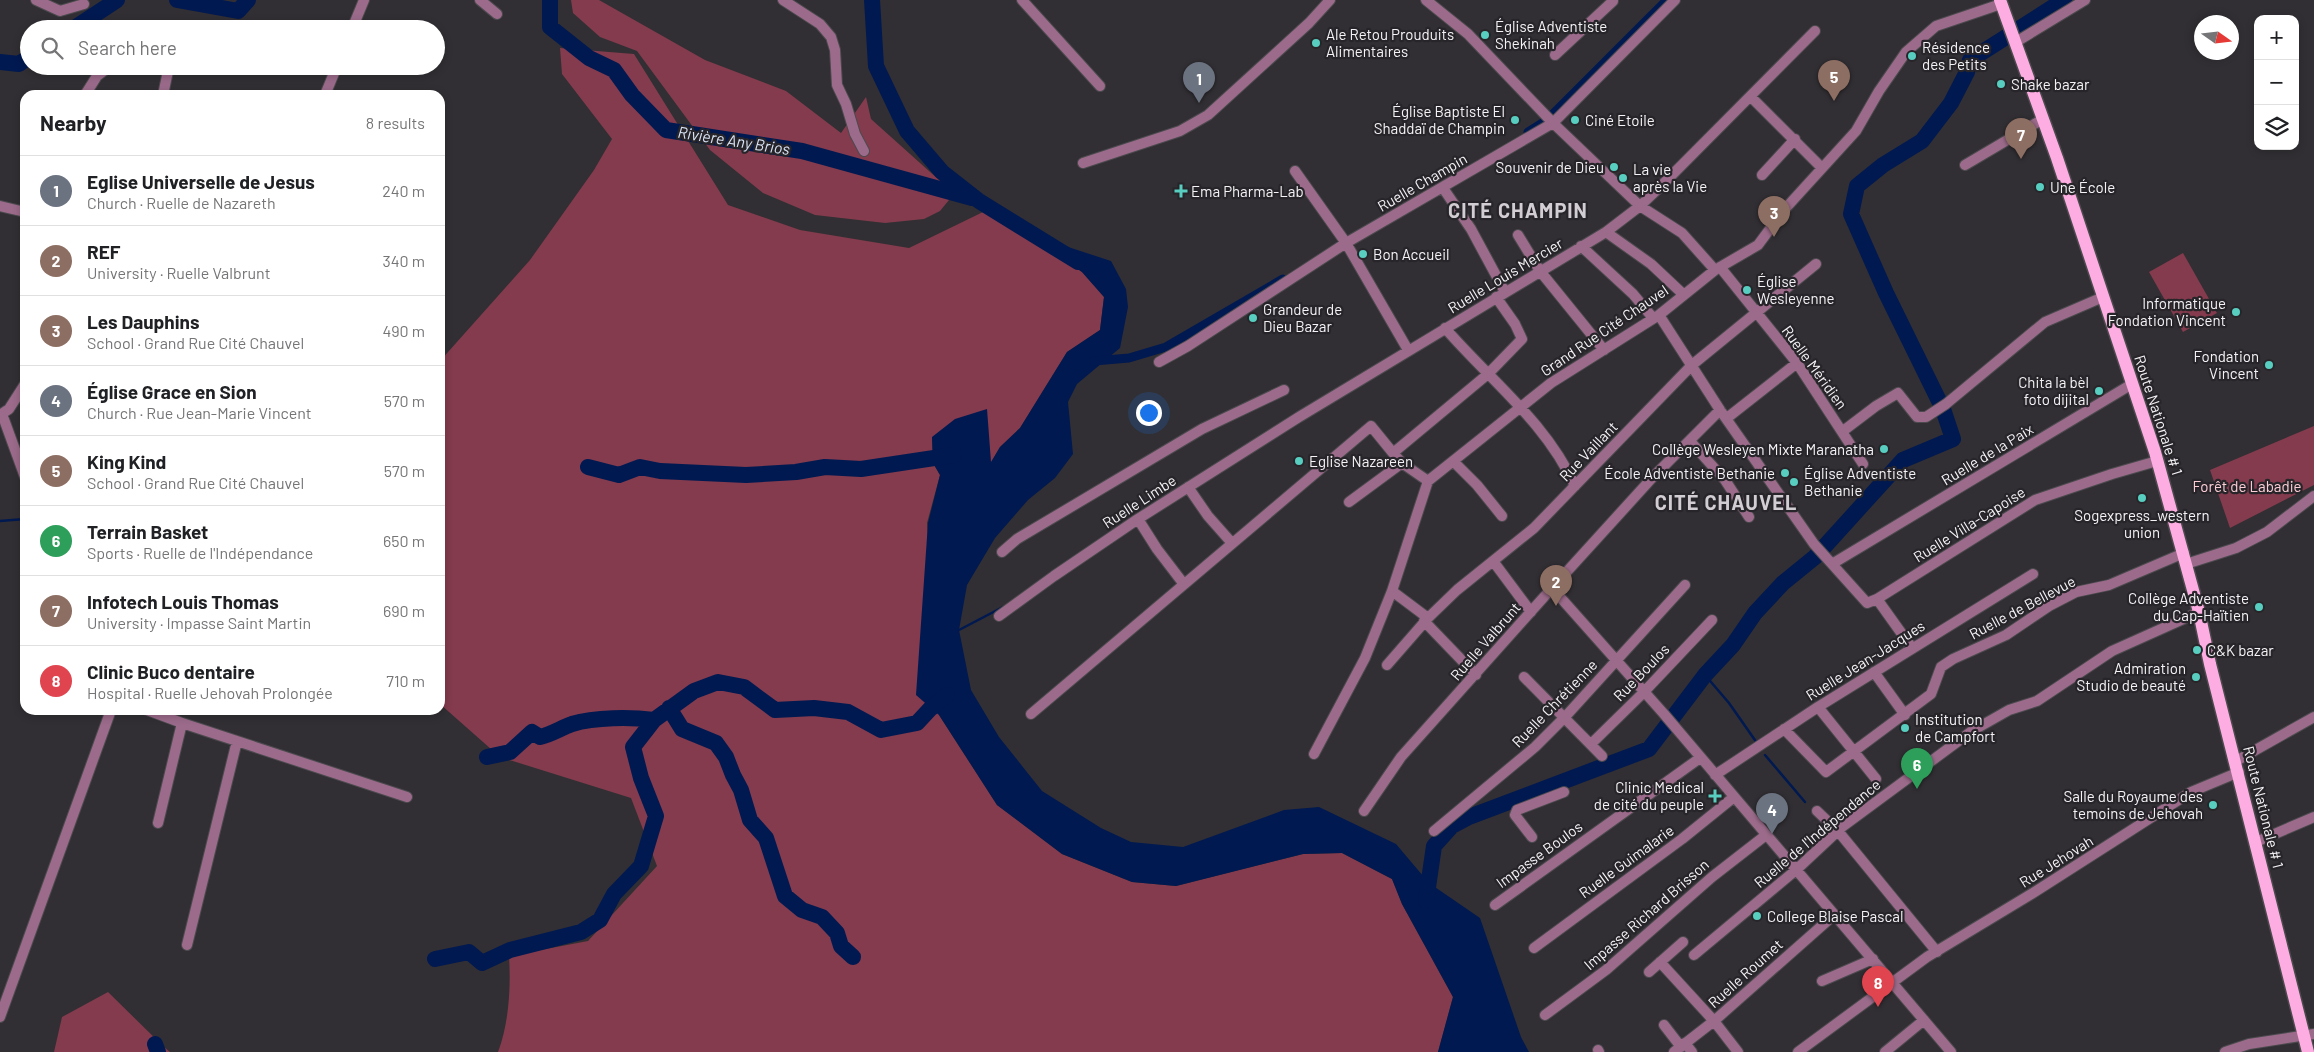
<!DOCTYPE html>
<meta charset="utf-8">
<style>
:root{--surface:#fff;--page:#f2f2f2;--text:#202124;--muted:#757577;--line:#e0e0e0;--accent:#2563eb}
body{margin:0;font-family:Barlow,sans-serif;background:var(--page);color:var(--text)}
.controls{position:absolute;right:15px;top:15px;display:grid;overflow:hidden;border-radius:10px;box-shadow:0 2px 8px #0003}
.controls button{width:45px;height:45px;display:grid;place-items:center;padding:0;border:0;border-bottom:1px solid var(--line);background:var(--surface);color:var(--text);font:25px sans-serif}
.compass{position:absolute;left:2194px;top:15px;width:45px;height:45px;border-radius:50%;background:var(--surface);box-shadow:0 2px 8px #0003;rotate:104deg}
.you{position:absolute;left:1148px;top:412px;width:18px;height:18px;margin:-12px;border:4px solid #fff;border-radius:50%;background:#1a73e8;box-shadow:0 0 0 8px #1a73e833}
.badge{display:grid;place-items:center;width:32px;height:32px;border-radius:50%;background:var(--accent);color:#fff;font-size:16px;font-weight:700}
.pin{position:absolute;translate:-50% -41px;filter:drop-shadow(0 1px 2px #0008)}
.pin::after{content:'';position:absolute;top:26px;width:18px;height:15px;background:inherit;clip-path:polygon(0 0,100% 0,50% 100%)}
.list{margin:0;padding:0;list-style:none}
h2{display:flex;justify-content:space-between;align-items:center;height:65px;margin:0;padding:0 20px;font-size:21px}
h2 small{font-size:16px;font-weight:400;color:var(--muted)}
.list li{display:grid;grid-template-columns:32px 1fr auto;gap:15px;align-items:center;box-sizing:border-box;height:70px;padding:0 20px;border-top:1px solid var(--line)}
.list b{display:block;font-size:19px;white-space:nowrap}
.list p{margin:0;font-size:16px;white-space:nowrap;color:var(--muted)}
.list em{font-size:16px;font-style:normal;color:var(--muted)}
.icon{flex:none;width:28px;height:28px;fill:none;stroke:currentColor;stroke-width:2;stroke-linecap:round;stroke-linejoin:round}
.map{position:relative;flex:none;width:2314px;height:1052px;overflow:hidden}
.search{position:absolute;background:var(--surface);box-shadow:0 2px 8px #0003;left:20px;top:20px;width:425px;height:55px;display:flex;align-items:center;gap:12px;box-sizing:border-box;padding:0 18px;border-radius:28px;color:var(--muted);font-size:19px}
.panel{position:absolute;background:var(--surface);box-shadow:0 2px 8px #0003;left:20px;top:90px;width:425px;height:625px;border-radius:15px}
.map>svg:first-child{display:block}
.green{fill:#833b4d}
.water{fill:#011951}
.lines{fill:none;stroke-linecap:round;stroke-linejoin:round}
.stream{stroke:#011951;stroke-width:2.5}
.canal{stroke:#011951;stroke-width:9}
.river{stroke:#011951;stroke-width:16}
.minor-casing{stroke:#4c4a4e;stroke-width:12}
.tertiary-casing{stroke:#4c4a4e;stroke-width:12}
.primary-casing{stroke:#4c4a4e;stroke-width:15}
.minor{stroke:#9c6b8b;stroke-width:10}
.tertiary{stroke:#9c6b8b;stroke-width:10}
.primary{stroke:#fdade1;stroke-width:12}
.poi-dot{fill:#58cec0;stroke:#272529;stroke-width:2}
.labels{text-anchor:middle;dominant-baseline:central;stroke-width:4.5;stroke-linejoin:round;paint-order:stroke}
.poi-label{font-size:15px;fill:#f5f3f6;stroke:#272529;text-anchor:start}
.street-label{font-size:15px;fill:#f5f3f6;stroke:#272529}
.park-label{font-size:15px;fill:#feced7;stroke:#272529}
.water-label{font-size:16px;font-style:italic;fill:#d9e3f6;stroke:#272529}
.district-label{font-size:20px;font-weight:bold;letter-spacing:1px;fill:#d1cdd2;stroke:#272529}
</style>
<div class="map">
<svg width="2314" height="1052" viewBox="0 0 2314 1052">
<rect width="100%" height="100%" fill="#312f33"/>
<path class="green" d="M571,0H599L705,60L786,91L841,133L866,97L871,119L949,189V200L940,211L924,219L885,223L815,215L763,193L710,150L637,51L600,37L573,13Z
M560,48L634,54L728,205L800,230L909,248L983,212L1001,216L1082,272L1104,297L1100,330L1067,352L1020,428L1000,447L991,463L932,437L933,463L940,475L927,523L939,715L997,805L1062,854L1132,882L1176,886L1303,854L1342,853L1392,879L1402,904L1453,997L1438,1052H498C509,1023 511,987 509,956L588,941L657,866L631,798L500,757L440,704V361L530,260L594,170L612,139L562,74Z
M2183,253L2217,313L2183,332L2149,272Z
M2314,426V485L2230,528L2210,470Z
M108,992L164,1047L170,1052H54L62,1017Z"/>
<path class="water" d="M1062,245L1111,261L1126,289L1128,307L1120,348L1077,384L1068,402L1073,454L1055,478L1028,500L995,538L967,585L959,630L971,690L999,737L1042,791L1101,828L1131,842L1183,847L1284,810L1319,807L1396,844L1429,883L1480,918L1521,1037L1529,1052H1438L1453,997L1402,904L1392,879L1342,853L1303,854L1176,886L1132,882L1062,854L997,805L939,715L916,695L928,523L940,475L933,463L932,437L955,419L987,409L991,462L1000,447L1020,428L1067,352L1100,330L1104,297L1082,272L1057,255Z"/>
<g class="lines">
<path class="stream" d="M0,521L25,519
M959,630L1003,607
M1705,675L1729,703L1757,743
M1765,755L1805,802"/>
<path class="canal" d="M1528,132L1547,120L1667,0
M1094,361L1129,358L1166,347L1283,279"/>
<path class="river" d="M177,0L238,11L248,0
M550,0V27L589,58L614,70L632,95L666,130L802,151L972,198
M872,0L876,66L907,131L942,172L979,201L1078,262
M73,29L117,0
M0,62L19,64L29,57
M588,467L619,475L640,467L660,471L746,475L796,472L825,467L861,469L954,455
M669,708L682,729L716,743L726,757L733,775L741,790L750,820L766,838L785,896L802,910L822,917L837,933L841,946L853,957
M487,757L510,752L532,732L540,737C552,734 561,728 572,724C595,717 631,717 654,720
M1426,901L1434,846L1452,826L1469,817L1649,749L1705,675L1733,645L1755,613L1783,583L1815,557L1903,460L1953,439L1943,409L1886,293L1851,214L1857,186L1883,165L1922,141L1951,103L1967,72L1970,60L2064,0
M435,959L469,952L482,963L510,950L581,932L600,920L614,894L641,866L656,816L641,778L633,747L654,720L694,691L718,682L744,687L775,710L814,708L848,712L881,730L917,723L930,709L947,695
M155,1044L158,1052"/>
<defs>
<path id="minor" d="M36,0L60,11L84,4
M480,0L497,14
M783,0L820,24L831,37L835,50L837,85L846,104L855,134L864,151
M1022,0L1100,86
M1426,0L1468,34L1553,123L1640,206L1682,233L1715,270
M352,29L364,0
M2016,42L2085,0
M1555,55L1613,1
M85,95L97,76L110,66
M163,95L169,66
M325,95L337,66
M1751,97L1821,167
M1083,163L1180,131L1208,115L1309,23L1330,0
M1965,165L2043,119
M1295,171L1346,243L1408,350
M1762,175L1795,139
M1443,188L1471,229L1505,292
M0,206L25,212
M1606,232L1651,264L1684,295
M1518,235L1540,271L1604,350
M1581,246L1633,294L1653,318
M1720,267L1797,363L1863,464
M1659,315L1720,410L1814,544L1867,603L1877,599L2035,500L2112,474L2157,461
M1445,328C1490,380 1546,422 1575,486
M1159,362L1188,346L1346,243L1553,123L1675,0
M2,414L25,477
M0,415L9,409L25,384
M1727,418L1797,363
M1843,431L1876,406L1898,393L1917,417H1926L1946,404L2045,322L2103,297
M1690,441L1725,480L1749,517
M1453,461L1477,485L1502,516
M1402,463L1428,481
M1188,487L1208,516L1231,542
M1349,502L1402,463L1393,453
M1138,519L1157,549L1183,583
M1002,552L1017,539L1202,429L1284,390
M1493,561L1531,612
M1832,564L2132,384
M1552,588L1664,714L1951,1052
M1392,591L1428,618
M1877,599L1912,648
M999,616L1054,576L1138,519L1299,417L1606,232L1640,206L1661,186L1815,31
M1424,621L1476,675
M1387,665L1428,618L1457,590L1534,528L1692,365L1816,264
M1874,672L1905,715
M1524,677L1602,756
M1818,707L1876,779
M147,710L182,723L158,823
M1031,714L1371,426L1393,453L1488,374L1522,339L1515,324L1496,297
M182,723L407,797
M1784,729L1826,772L1931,694L1941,667L1953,659L2006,635L2049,606L2076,592L2109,585L2184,553
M1591,744L1643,693L1712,620
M1314,754L1365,658L1392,591L1428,481L1551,383L1659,315L1715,270L1758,245L1784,210L1856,131L1879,91L1906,52L1936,26L2001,4
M2236,761L2314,717
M1715,775L1818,707L2033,574
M1364,811L1401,757L1552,588L1652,478L1720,410
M1817,811L1838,831L1937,952
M1434,831L1535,747L1565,717L1685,585
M1532,837L1515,815L1517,810L1564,792
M2256,842L2314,817
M1495,905L1700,758
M187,945L237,741
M1534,948L1682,839L1734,797
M1694,955L1796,870L1842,827L1972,731L2009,710L2037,701L2112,651L2199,612
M1660,962L1714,1021L1738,1052
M1649,972L1683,942
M1822,981L1873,959
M1545,1015L1606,970L1712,877L1766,835
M0,1017L111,710
M1664,1025L1681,1047
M1685,1043L1692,1052
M1598,1050L1599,1052
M1674,1052L1714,1021L1834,915
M1798,1052L1927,957L2033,893L2191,792L2239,772
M1885,1052L1924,1020
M2225,1052L2249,1044L2314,1034"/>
<path id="tertiary" d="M2186,564L2236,548L2267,532L2314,496"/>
<path id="primary" d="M2000,0L2057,158L2155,452L2199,612L2210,664L2308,1052"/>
</defs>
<use href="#minor" class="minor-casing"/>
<use href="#tertiary" class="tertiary-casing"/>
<use href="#primary" class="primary-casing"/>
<use href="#minor" class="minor"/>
<use href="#tertiary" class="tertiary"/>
<use href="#primary" class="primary"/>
</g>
<g class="poi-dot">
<circle cx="1485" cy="35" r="5"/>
<circle cx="1316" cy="43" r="5"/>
<circle cx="1912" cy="56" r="5"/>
<circle cx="2001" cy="84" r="5"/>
<circle cx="1515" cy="120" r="5"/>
<circle cx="1575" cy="120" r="5"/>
<circle cx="1614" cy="167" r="5"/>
<circle cx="1623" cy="178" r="5"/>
<circle cx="2040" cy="187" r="5"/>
<path d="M1178.5 183.5h5v5h5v5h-5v5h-5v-5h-5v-5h5z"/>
<circle cx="1363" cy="254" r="5"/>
<circle cx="1747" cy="290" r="5"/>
<circle cx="2236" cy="312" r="5"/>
<circle cx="1253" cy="318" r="5"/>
<circle cx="2269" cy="365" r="5"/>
<circle cx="2099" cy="391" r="5"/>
<circle cx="1884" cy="449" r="5"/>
<circle cx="1299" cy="461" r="5"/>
<circle cx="1785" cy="473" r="5"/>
<circle cx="1794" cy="482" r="5"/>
<circle cx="2142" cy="498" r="5"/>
<circle cx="2259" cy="607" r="5"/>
<circle cx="2197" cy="650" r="5"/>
<circle cx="2196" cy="677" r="5"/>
<circle cx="1905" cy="728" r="5"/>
<path d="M1712.5 788.5h5v5h5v5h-5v5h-5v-5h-5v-5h5z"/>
<circle cx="2213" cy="805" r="5"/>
<circle cx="1757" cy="916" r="5"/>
</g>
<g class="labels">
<g class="poi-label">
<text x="1495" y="26">Église Adventiste<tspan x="1495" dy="17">Shekinah</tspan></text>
<text x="1326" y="34">Ale Retou Prouduits<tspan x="1326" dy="17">Alimentaires</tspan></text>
<text x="1922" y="47">Résidence<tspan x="1922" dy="17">des Petits</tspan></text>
<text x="2011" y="84">Shake bazar</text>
<text x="1505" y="111" text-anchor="end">Église Baptiste El<tspan x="1505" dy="17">Shaddaï de Champin</tspan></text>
<text x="1585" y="120">Ciné Etoile</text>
<text x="1604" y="167" text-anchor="end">Souvenir de Dieu</text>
<text x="1633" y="169">La vie<tspan x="1633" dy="17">après la Vie</tspan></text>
<text x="2050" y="187">Une École</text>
<text x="1191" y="191">Ema Pharma-Lab</text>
<text x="1373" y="254">Bon Accueil</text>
<text x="1757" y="281">Église<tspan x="1757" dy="17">Wesleyenne</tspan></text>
<text x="2226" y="303" text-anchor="end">Informatique<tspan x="2226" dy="17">Fondation Vincent</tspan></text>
<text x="1263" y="309">Grandeur de<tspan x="1263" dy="17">Dieu Bazar</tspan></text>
<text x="2259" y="356" text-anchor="end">Fondation<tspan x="2259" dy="17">Vincent</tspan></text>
<text x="2089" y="382" text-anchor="end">Chita la bèl<tspan x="2089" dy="17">foto dijital</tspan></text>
<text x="1874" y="449" text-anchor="end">Collège Wesleyen Mixte Maranatha</text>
<text x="1309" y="461">Eglise Nazareen</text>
<text x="1775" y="473" text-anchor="end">École Adventiste Bethanie</text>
<text x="1804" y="473">Église Adventiste<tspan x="1804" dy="17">Bethanie</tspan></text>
<text x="2142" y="515" text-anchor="middle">Sogexpress_western<tspan x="2142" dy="17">union</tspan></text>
<text x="2249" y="598" text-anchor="end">Collège Adventiste<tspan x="2249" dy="17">du Cap-Haïtien</tspan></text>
<text x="2207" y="650">C&amp;K bazar</text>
<text x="2186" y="668" text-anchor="end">Admiration<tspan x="2186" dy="17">Studio de beauté</tspan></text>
<text x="1915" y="719">Institution<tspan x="1915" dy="17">de Campfort</tspan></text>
<text x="1704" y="787" text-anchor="end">Clinic Medical<tspan x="1704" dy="17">de cité du peuple</tspan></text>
<text x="2203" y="796" text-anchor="end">Salle du Royaume des<tspan x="2203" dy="17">temoins de Jehovah</tspan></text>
<text x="1767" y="916">College Blaise Pascal</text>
</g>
<g class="street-label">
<text transform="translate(1422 182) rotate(-30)">Ruelle Champin</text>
<text transform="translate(1505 275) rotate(-31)">Ruelle Louis Mercier</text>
<text transform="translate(1604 330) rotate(-34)">Grand Rue Cité Chauvel</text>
<text transform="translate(1815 367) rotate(54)">Ruelle Méridien</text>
<text transform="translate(2159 415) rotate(72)">Route Nationale # 1</text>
<text transform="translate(1588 451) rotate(-46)">Rue Vaillant</text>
<text transform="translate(1987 454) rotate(-31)">Ruelle de la Paix</text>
<text transform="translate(1139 501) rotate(-33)">Ruelle Limbe</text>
<text transform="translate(1969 524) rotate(-32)">Ruelle Villa-Capoise</text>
<text transform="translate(2022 607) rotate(-28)">Ruelle de Bellevue</text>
<text transform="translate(1485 641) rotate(-49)">Ruelle Valbrunt</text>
<text transform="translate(1865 660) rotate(-32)">Ruelle Jean-Jacques</text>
<text transform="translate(1641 672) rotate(-46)">Rue Boulos</text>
<text transform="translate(1554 703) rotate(-46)">Ruelle Chrétienne</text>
<text transform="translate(2264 807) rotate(76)">Route Nationale # 1</text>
<text transform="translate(1817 833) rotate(-40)">Ruelle de l'Indépendance</text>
<text transform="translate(1539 854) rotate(-36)">Impasse Boulos</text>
<text transform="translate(1626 861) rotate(-36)">Ruelle Guimalarie</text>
<text transform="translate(2056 861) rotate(-32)">Rue Jehovah</text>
<text transform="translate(1646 914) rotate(-41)">Impasse Richard Brisson</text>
<text transform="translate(1745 973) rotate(-42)">Ruelle Roumet</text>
</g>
<g class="park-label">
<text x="2247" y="486">Forêt de Labadie</text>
</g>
<g class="water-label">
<text transform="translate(734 140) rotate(9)">Rivière Any Brios</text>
</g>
<g class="district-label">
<text x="1518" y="210">CITÉ CHAMPIN</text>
<text x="1726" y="502">CITÉ CHAUVEL</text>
</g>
</g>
</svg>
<div class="controls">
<button>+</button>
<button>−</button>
<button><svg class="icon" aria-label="layers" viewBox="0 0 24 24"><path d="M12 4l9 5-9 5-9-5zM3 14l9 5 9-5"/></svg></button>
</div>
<svg class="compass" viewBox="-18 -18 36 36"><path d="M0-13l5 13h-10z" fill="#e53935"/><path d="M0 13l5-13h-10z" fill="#757577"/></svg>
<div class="you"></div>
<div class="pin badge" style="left:1199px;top:103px;background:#6b7280">1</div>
<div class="pin badge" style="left:1556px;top:606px;background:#8d6e63">2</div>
<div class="pin badge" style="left:1774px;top:237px;background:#8d6e63">3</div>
<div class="pin badge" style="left:1772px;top:834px;background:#6b7280">4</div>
<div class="pin badge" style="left:1834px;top:101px;background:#8d6e63">5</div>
<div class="pin badge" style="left:1917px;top:789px;background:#2e9e5b">6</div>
<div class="pin badge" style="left:2021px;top:159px;background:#8d6e63">7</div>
<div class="pin badge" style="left:1878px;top:1007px;background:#e0444e">8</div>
<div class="search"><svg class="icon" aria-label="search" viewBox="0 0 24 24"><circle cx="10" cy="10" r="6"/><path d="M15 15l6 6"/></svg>Search here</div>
<section class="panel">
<h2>Nearby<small>8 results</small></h2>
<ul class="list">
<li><span class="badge" style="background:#6b7280">1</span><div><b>Eglise Universelle de Jesus</b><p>Church · Ruelle de Nazareth</p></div><em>240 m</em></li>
<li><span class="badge" style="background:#8d6e63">2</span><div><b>REF</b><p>University · Ruelle Valbrunt</p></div><em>340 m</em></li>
<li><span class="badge" style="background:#8d6e63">3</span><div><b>Les Dauphins</b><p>School · Grand Rue Cité Chauvel</p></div><em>490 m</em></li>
<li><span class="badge" style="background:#6b7280">4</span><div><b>Église Grace en Sion</b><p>Church · Rue Jean-Marie Vincent</p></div><em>570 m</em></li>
<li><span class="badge" style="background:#8d6e63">5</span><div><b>King Kind</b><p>School · Grand Rue Cité Chauvel</p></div><em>570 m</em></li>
<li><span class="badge" style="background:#2e9e5b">6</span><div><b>Terrain Basket</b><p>Sports · Ruelle de l'Indépendance</p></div><em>650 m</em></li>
<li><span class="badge" style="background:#8d6e63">7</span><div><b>Infotech Louis Thomas</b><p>University · Impasse Saint Martin</p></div><em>690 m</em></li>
<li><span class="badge" style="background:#e0444e">8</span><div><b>Clinic Buco dentaire</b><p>Hospital · Ruelle Jehovah Prolongée</p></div><em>710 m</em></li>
</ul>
</section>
</div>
